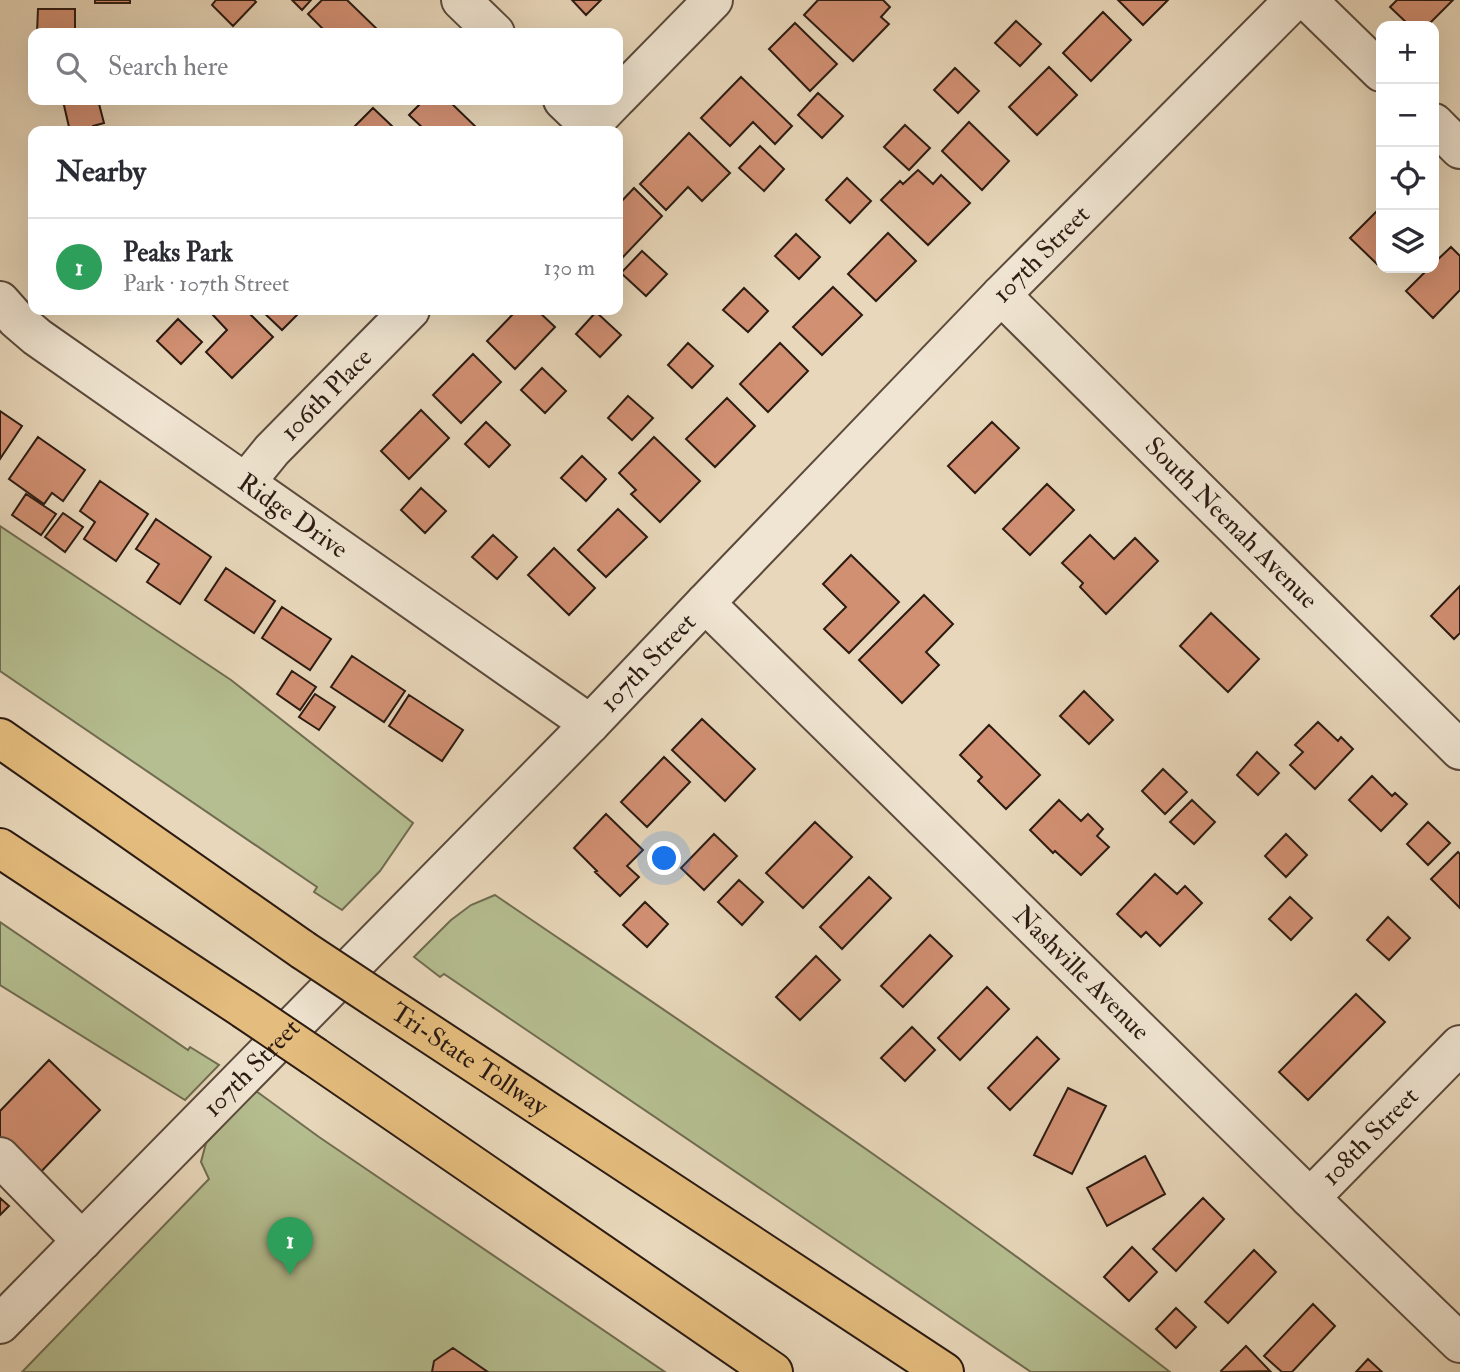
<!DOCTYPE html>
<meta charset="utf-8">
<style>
:root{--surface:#fff;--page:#f2f2f3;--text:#2b2b33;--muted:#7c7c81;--line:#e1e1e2;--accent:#0b8043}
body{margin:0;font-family:"IM FELL Double Pica",serif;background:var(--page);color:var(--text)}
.controls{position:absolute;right:21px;top:21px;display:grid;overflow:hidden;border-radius:14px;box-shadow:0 7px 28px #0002}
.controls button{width:63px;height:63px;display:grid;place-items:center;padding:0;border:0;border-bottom:2px solid var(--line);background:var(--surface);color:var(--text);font:35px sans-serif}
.you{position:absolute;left:665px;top:859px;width:24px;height:24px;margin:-18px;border:5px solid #fff;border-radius:50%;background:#1a73e8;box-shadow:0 0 0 10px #1a73e833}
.badge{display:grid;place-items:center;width:46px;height:46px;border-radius:50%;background:var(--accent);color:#fff;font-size:23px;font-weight:700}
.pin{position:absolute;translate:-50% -58px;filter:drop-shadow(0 2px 4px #0008)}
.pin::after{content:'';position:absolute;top:37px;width:24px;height:21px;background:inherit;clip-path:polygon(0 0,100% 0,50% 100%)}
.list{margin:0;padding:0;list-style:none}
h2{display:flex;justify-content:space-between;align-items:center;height:91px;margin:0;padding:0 28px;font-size:30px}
h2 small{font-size:23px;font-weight:400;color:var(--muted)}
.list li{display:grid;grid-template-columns:46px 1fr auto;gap:21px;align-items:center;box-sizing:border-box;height:98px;padding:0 28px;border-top:2px solid var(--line)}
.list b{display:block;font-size:26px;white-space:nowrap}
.list p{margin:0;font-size:23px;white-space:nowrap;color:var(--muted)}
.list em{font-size:23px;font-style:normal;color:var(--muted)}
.icon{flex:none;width:38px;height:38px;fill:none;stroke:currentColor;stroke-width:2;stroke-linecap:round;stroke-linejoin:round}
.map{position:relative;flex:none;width:1460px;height:1372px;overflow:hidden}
.search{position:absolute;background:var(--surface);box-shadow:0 7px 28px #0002;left:28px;top:28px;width:595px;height:77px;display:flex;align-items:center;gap:18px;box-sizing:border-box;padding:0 24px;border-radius:14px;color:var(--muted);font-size:26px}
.panel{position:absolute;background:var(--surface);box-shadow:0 7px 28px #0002;left:28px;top:126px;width:595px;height:189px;border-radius:14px}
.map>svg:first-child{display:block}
.green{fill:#b5be90;stroke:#706c51;stroke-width:2}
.building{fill:#d29073;stroke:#2c1b12;stroke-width:2}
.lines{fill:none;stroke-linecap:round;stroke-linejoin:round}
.minor-casing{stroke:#5b4a3c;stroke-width:42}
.highway-casing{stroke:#2c1b12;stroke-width:42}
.minor{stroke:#f0e5d2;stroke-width:38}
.highway{stroke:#e4bc7d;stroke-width:38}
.highway-bridge-casing{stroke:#2c1b12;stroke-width:42;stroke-linecap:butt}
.highway-bridge{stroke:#e4bc7d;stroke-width:38}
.labels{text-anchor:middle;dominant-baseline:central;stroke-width:5;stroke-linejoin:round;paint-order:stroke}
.street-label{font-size:26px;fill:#2c1b12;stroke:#f0e5d2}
</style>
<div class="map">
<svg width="1460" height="1372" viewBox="0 0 1460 1372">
<rect width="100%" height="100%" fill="#e8d7ba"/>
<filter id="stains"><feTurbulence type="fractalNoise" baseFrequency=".00286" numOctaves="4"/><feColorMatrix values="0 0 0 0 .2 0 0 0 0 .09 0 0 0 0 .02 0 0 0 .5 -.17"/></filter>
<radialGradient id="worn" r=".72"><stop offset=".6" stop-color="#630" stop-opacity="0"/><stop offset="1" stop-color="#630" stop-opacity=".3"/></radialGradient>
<path class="green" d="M0,526L231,680L413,823L380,871L342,910L314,892L317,887L0,671Z
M495,895C723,1050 952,1203 1170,1372H1031L444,974L440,977L414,957L451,920L471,905Z
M0,922L188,1050L190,1047L219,1065L185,1100L0,985Z
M256,1091L319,1137L665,1372H22L209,1179L201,1162L206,1143Z"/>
<path class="building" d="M95,0H130V3H95Z
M216,0H254L256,2L233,26L212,5Z
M292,0H311L302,10Z
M322,0H347L381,33H325L326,32L308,14Z
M572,0H601L586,15Z
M818,0H883L890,7L881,17L889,24L853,61L804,15Z
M1118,0H1168L1143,25Z
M1397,0H1453L1427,26H1410L1390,7Z
M38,9H75V33H37Z
M1103,12L1131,40L1091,81L1063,53Z
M1016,21L1041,44L1020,66L995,43Z
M795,23L837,64L810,91L769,49Z
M1049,67L1077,95L1037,135L1009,107Z
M955,68L979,91L958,113L934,90Z
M741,77L792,126L775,144L753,122L730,146L701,118Z
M818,93L843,116L822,138L798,115Z
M70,100H98L104,123L93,126L94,131H54L69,127L63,101Z
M424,100H448L478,129L475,131H426L409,115Z
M373,108L392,126L387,131H358L354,127Z
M969,122L1009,161L982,190L942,151Z
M905,125L930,148L909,170L884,147Z
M689,133L730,173L702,201L688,187L666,210L640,184Z
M760,146L784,169L764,191L739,168Z
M918,170L933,184L941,175L970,203L928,245L881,200L900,181L903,184Z
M847,178L871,201L850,223L826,200Z
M634,188L662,216L623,257L618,252V205Z
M1381,207V260L1377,264L1350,238Z
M888,233L916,261L876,301L848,274Z
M796,234L820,257L799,279L775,256Z
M1451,247L1460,256V290L1433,318L1406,291L1429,268H1434V263Z
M642,251L667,274L646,296L621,273Z
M833,287L862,315L822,355L793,327Z
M744,288L768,311L748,332L723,310Z
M216,310H246L273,337L232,378L206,352L227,330L212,314Z
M261,310H302L282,330Z
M517,310H537L555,327L515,369L487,341Z
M596,312L621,335L600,357L576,334Z
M178,319L202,342L181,364L157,341Z
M688,343L713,366L692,388L668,365Z
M780,343L808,371L768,412L740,384Z
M473,354L501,382L461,423L433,395Z
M542,368L566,391L545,413L521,390Z
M628,396L653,418L632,440L608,418Z
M727,398L755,426L715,467L686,439Z
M421,410L449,438L409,479L381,451Z
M0,411L22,426L0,459Z
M486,422L510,445L489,467L465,444Z
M992,422L1019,448L975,493L948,466Z
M38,437L85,470L63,501L52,493L44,504L9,479Z
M654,437L700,481L660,522L631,494L636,490L619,473Z
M582,456L606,479L586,501L561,478Z
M100,481L148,514L116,561L84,539L95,522L80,511Z
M1047,484L1074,510L1030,555L1003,529Z
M421,488L446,511L425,533L401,510Z
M26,494L56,514L41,535L12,515Z
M618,509L647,537L606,577L578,550Z
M63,513L83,527L65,552L45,537Z
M156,519L211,557L180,604L147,582L159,564L136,549Z
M493,535L517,557L497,579L472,557Z
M1090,535L1114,559L1135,538L1158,561L1106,614L1080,587L1083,583L1062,563Z
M554,548L595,588L569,615L528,575Z
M851,555L899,602L849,653L824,629L846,607L823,584Z
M226,568L275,601L254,633L205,600Z
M1460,586V633L1454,639L1431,616Z
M924,595L953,624L926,652L939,665L902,703L859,660Z
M282,607L331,639L310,670L262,638Z
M1211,613L1259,659L1228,692L1180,646Z
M352,656L405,691L384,722L331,687Z
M292,671L316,687L300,710L277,694Z
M1084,691L1113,720L1089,744L1060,716Z
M315,694L335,707L319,730L299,717Z
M409,695L463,730L442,761L389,726Z
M702,719L755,769L725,801L672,750Z
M1318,722L1338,741L1341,737L1353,749L1315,789L1290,765L1303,752L1295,745Z
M989,725L1040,775L1006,809L978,781L982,777L960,755Z
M1257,752L1279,773L1258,795L1237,775Z
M664,757L690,782L647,827L621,802Z
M1163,769L1187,792L1165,814L1142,791Z
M1372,776L1392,796L1395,793L1407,804L1381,831L1349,800Z
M1059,800L1081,821L1088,814L1103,829L1097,836L1109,847L1081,875L1055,851L1053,853L1030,830Z
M1192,800L1215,822L1194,844L1170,822Z
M606,814L643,850L627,866L639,877L620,896L595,872L597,871L574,848Z
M815,822L852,857L803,908L766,873Z
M1428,822L1450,843L1428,865L1407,844Z
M714,834L737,856L704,890L681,868Z
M1286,834L1307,855L1286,877L1265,856Z
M1458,852L1460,854V908L1431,879Z
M1155,874L1177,894L1185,886L1202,903L1160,946L1146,932L1141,937L1117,914Z
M869,877L891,898L842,949L820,927Z
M739,880L763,902L742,925L718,902Z
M1290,897L1312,918L1291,940L1269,919Z
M645,902L668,924L647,947L623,925Z
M1388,917L1410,938L1389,960L1367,940Z
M930,935L952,956L903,1007L881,986Z
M816,956L840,980L800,1020L776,997Z
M987,987L1009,1009L960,1060L938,1038Z
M1356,994L1385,1022L1308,1100L1279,1072Z
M912,1027L935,1050L905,1081L881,1058Z
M1037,1037L1059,1059L1010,1110L988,1088Z
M49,1060L100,1110L35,1178L0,1144V1111Z
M1068,1088L1106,1106L1072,1174L1034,1155Z
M1145,1156L1165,1194L1107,1226L1087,1188Z
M0,1198L9,1206L0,1215Z
M1203,1198L1224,1219L1176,1271L1153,1249Z
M1132,1247L1157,1272L1129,1301L1104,1277Z
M1254,1250L1276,1272L1228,1323L1205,1302Z
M1313,1304L1335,1326L1292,1372H1282L1264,1356Z
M1176,1308L1196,1327L1176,1348L1156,1329Z
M1246,1346L1270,1371L1222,1372L1221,1371Z
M453,1348L488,1372H432L434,1361Z
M1368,1359L1382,1372H1356Z"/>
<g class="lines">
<defs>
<g id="minor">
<path d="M461,0L495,33"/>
<path d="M1307,0L1381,72"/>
<path d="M618,97L713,0"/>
<path d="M563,100L590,126"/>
<path d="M1434,123L1460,149"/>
<path d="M585,131L615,100"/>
<path id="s1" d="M1001,295L1460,750"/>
<path id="s2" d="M0,301L16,319L37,337L590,724"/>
<path id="s3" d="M246,482L272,450L410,310"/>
<path id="s4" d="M705,603L1310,1198L1460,1343"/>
<path d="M0,1157L82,1241"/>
<path id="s5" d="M1310,1198L1460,1045"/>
<path id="s6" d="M0,1324L590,724L705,603L1001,295L1294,0"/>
</g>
<g id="highway">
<path d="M0,738L303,950"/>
<path d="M0,848L244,1009"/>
<path id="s7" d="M374,997L944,1372"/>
<path d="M315,1057L773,1372"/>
</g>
</defs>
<use href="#minor" class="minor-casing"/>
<use href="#highway" class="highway-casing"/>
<use href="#minor" class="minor"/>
<use href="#highway" class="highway"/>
<defs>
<path id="highway-bridge" d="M303,950L374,997
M244,1009L315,1057"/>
</defs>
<use href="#highway-bridge" class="highway-bridge-casing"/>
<use href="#highway-bridge" class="highway-bridge"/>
</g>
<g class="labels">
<g class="street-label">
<text stroke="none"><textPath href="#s6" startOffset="1493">107th Street</textPath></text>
<text stroke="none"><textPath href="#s3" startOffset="119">106th Place</textPath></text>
<text stroke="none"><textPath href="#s2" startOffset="364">Ridge Drive</textPath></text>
<text stroke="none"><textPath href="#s1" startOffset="324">South Neenah Avenue</textPath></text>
<text stroke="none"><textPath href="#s6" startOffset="926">107th Street</textPath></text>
<text stroke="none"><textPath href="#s4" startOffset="528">Nashville Avenue</textPath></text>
<text stroke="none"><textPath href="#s7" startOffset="114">Tri-State Tollway</textPath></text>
<text stroke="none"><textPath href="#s6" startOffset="359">107th Street</textPath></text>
<text stroke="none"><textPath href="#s5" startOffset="86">108th Street</textPath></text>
</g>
</g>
<rect width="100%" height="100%" filter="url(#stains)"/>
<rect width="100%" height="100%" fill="url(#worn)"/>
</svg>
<div class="controls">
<button>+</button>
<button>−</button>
<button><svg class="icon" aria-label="locate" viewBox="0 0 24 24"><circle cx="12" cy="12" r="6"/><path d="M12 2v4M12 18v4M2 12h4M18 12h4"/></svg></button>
<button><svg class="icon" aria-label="layers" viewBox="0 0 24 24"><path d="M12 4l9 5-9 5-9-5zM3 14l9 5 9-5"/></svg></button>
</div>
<div class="you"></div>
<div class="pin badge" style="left:290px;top:1275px;background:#2e9e5b">1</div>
<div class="search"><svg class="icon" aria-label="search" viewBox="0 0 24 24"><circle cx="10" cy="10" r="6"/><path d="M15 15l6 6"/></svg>Search here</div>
<section class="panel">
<h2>Nearby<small></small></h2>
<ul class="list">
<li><span class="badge" style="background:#2e9e5b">1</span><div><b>Peaks Park</b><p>Park · 107th Street</p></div><em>130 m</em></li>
</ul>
</section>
</div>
